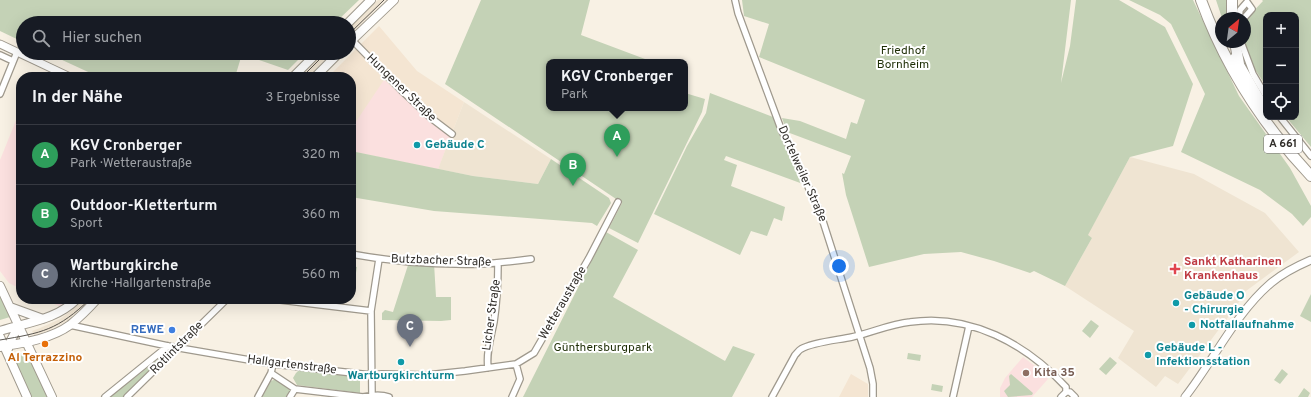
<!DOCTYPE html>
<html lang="de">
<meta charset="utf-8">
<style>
:root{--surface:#171b24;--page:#242831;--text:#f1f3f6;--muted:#9ea1a6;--line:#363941;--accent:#8c9099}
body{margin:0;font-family:Overpass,sans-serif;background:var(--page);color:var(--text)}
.controls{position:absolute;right:12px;top:12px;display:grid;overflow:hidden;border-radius:8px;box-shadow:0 4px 16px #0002}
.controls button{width:36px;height:36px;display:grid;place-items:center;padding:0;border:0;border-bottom:1px solid var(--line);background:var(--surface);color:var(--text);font:20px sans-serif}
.compass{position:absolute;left:1215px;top:12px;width:36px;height:36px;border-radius:50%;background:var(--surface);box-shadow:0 4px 16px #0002;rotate:29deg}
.you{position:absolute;left:839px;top:266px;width:14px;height:14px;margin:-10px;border:3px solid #fff;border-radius:50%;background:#1a73e8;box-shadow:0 0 0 6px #1a73e833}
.badge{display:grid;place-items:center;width:26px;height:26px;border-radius:50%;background:var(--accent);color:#fff;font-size:13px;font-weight:700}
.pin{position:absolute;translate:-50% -33px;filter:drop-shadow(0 1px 2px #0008)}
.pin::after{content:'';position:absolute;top:21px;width:14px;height:12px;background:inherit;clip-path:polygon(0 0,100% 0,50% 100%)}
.popup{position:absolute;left:546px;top:59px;width:142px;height:52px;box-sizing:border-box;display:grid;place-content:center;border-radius:8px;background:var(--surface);filter:drop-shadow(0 1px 3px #0005);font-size:13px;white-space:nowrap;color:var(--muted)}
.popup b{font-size:15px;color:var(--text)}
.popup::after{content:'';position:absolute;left:50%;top:100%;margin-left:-8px;border:8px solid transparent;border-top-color:var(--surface)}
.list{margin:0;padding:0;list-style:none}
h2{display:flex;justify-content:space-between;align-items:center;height:52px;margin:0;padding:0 16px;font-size:17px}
h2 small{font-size:13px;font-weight:400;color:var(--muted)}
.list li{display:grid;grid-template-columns:26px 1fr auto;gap:12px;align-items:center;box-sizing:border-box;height:60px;padding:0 16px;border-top:1px solid var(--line)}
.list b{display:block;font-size:15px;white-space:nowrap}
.list p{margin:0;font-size:13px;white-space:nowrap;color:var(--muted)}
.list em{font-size:13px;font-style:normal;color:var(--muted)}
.icon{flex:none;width:22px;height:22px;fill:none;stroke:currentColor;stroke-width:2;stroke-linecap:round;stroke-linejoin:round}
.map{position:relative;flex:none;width:1311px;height:397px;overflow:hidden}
.search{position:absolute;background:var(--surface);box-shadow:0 4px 16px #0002;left:16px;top:16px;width:340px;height:44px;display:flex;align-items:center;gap:10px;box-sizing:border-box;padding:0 14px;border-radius:22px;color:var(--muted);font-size:15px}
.panel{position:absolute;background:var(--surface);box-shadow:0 4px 16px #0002;left:16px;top:72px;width:340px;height:232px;border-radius:16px}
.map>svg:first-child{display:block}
.commercial{fill:#f4e5d2}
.built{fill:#efe4d2}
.education{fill:#fbe0df}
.green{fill:#c4d2b6}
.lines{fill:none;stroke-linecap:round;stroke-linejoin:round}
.minor-casing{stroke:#9f998d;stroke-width:8}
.secondary-casing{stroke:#9f998d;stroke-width:9}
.primary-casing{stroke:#9f998d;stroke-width:10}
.motorway-casing{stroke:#9f998d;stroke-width:12}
.minor{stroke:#fff;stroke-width:5.5}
.secondary{stroke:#fff;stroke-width:7}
.primary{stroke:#fff;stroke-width:8}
.motorway{stroke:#fff;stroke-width:10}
.tram{stroke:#5a5650;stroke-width:1}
.culture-dot{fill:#0f9aa8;stroke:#fff;stroke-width:1.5}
.health-dot{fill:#e0444e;stroke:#fff;stroke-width:1.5}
.shop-dot{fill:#3f7fe0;stroke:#fff;stroke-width:1.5}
.food-dot{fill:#e8710a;stroke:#fff;stroke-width:1.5}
.education-dot{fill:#8d6e63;stroke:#fff;stroke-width:1.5}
.labels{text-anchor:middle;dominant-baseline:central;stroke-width:4;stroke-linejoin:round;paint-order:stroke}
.shield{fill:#fff;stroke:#706d6b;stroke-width:1}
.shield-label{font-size:11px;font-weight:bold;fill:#322f2b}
.park-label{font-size:12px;fill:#1f2f07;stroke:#fff}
.street-label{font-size:12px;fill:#322f2b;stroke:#fff}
.culture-label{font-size:12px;font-weight:bold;fill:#0d838f;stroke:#fff;text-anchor:start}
.health-label{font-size:12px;font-weight:bold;fill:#be3a42;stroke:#fff;text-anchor:start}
.shop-label{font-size:12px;font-weight:bold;fill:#366cbe;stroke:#fff;text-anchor:end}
.food-label{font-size:12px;font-weight:bold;fill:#c56008;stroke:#fff}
.education-label{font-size:12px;font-weight:bold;fill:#785e54;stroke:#fff;text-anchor:start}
</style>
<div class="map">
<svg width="1311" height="397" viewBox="0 0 1311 397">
<rect width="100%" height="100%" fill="#f8f1e4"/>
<path class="commercial" d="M379,26L417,71L464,102L438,169L351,151V77H328Z
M851,374L868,384V397H839Z"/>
<path class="built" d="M378,0H385L349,36V28Z
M324,53H331L308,77H300Z
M464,102L551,159L538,184L473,176L438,169Z
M1130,157L1194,174L1265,213L1299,252L1246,291L1235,308L1178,384L1165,376L1156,387L1118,358L1134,331L1065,286L1092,238L1087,236Z
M84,299H91L67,321L47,331L34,335L32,331L40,328L60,319L71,311Z"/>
<path class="education" d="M384,80L450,137L438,169L351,151V129Z
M21,108V289L9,283L0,271V160Z
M43,299H71L67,303L59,306Z
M1023,357L1035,366L1048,379L1032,397H1000V388L1005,378Z"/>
<path class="green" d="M0,0H359L335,23H23V42L0,31Z
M481,0H590L581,35L653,62H549V108H685V93L705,99L702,112L638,243L609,228L622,203L445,84Z
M742,0H1071L1061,83L1070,46L1076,0H1119L1165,27L1193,84L1173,146L1130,157L1088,235L1092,238L1065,286L1034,271L1030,273L994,261L961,252L924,254L869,267L846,195L842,173L844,174L851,156L787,132L782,118L800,121L846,139L851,122L857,124L865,100L759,57L769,24L744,16Z
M1129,0H1193L1239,96L1290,168L1311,206V217L1303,226L1292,214L1260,190L1181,152L1205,94L1171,24L1160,15Z
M1216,0H1228L1227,18H1222Z
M1262,0H1311V147L1286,117H1296V15H1266V86L1250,62L1244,42L1245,29L1247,18L1263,1Z
M47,53H305L288,70L242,54L235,77H99Z
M710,93L773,117L786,149L803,184L726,156L724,160L737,165L731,186L785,207L782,221L774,218L767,236L751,231L740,255L654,214L687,146L706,113Z
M351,151L473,176L538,184L551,159L609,198L611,203L597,226L592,223L434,211L351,197Z
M606,232L638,250L613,297L725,361L733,346L755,354L732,397H523Z
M409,262L434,263L436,297H451V320L441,321L382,320V313L385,310L393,312Z
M351,266L357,267L354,285L351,284Z
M0,290L10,317L0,320Z
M1311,294V322L1300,316Z
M1091,320L1099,326L1090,338L1082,331Z
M28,352L48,397H29L10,355Z
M166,353L168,354L125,397H110Z
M908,353L921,355L920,361L907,359Z
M1110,357L1117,363L1106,375L1099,369Z
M301,368L360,376V393L297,385L293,378L296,373Z
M1282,369L1288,374L1280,384L1274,380Z
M1011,374L1033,393L1032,395L1008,397L1004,391L1010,385L1009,376Z
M276,379L291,390L287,397H262L271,381Z
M932,384L943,386L942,392L931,390Z
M1304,388L1310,393L1308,397H1298Z"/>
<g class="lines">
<defs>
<path id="minor" d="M735,0L738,13L781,129L820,212L870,368L873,384V397
M1239,18L1240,10L1247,2L1252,9L1244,18
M352,40L401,90L431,118L452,134
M1241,42L1253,74L1266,96
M0,55L13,61
M0,94L17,52
M1280,117L1311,156
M351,254C394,262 439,265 482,264C499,263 515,261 531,259
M272,299L371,311
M70,325L168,346L273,364L371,375L382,374L427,375L465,371L516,364L534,353L589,258L618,202
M488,368C486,352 491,337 494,322C497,302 498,283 498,263
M271,373L295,389L363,397C372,395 381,394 389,397
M1066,392H1070L1075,397
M105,397L168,346
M127,397L227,299
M258,397L271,373L273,364
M290,397L295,389
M372,397L371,311L379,259
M512,397L520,379L516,364
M772,397L795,355C797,353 799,350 801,349C813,342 838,340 852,337C871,333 890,324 910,322C970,313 1026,344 1066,387V392
M953,397L969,326
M1061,397L1066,392"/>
<path id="secondary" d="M0,44L70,77
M1185,397C1214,360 1235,314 1271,283C1283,273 1297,266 1311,260"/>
<path id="primary" d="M348,23L371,0
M349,43L394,0
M293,77L317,53
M315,77L339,53
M0,286L52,397
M10,307L43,319
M0,331C28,322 56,320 77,299
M0,337L27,397
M0,347C23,343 51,339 70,325C80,317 89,308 97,299
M8,349L10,342L19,325"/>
<path id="motorway" d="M1201,0C1225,66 1263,125 1311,176
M1232,18V0
M1235,42L1239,64
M1235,58L1264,108"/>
</defs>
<use href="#minor" class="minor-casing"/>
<use href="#secondary" class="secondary-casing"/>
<use href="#primary" class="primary-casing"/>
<use href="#motorway" class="motorway-casing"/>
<use href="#minor" class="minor"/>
<use href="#secondary" class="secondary"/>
<use href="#primary" class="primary"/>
<use href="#motorway" class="motorway"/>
<path class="tram" d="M349,34L384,0
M302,77L326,53
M0,340C42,333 58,330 90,299"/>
</g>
<g class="culture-dot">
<circle cx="417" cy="145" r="4"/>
<circle cx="1176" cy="303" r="4"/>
<circle cx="1192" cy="325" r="4"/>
<circle cx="1148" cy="355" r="4"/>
<circle cx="401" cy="362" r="4"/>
</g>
<path class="health-dot" d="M1173 263h4v4h4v4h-4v4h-4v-4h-4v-4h4z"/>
<circle class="shop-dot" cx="172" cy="330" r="4"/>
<circle class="food-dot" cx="45" cy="344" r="4"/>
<circle class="education-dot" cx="1026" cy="373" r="4"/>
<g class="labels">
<rect class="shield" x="1264" y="135" width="38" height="18" rx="3"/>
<g class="shield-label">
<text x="1283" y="144">A 661</text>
</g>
<g class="park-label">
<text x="903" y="51">Friedhof<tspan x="903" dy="14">Bornheim</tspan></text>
<text x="603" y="348">Günthersburgpark</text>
</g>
<g class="street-label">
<text transform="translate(401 88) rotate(44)">Hungener Straße</text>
<text transform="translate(802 174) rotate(66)">Dortelweiler Straße</text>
<text transform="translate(441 261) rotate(2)">Butzbacher Straße</text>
<text transform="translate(563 303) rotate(-60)">Wetteraustraße</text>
<text transform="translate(492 315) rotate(-82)">Licher Straße</text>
<text transform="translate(177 348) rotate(-45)">Rotlintstraße</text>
<text transform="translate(292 365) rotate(7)">Hallgartenstraße</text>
</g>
<g class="culture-label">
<text x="425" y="145">Gebäude C</text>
<text x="1184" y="296">Gebäude O<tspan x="1184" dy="14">- Chirurgie</tspan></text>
<text x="1200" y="325">Notfallaufnahme</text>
<text x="1156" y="348">Gebäude L -<tspan x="1156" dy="14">Infektionsstation</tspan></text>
<text x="401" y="376" text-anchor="middle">Wartburgkirchturm</text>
</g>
<g class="health-label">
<text x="1184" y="262">Sankt Katharinen<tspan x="1184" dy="14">Krankenhaus</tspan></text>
</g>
<g class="shop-label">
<text x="164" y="330">REWE</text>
</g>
<g class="food-label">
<text x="45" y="358">Al Terrazzino</text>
</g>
<g class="education-label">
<text x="1034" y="373">Kita 35</text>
</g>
</g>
</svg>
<div class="controls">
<button>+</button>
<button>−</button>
<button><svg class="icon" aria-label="locate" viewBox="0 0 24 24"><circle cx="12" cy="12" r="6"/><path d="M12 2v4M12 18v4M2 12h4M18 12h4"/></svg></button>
</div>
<svg class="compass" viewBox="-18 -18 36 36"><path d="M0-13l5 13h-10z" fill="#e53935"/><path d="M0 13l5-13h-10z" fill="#9ea1a6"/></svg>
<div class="you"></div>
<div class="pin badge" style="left:617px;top:157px;background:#2e9e5b">A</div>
<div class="popup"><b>KGV Cronberger</b>Park</div>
<div class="pin badge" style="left:573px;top:186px;background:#2e9e5b">B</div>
<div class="pin badge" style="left:410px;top:347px;background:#6b7280">C</div>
<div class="search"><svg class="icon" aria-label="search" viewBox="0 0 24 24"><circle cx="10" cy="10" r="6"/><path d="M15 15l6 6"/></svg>Hier suchen</div>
<section class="panel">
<h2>In der Nähe<small>3 Ergebnisse</small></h2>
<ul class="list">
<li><span class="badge" style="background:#2e9e5b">A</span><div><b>KGV Cronberger</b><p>Park · Wetteraustraße</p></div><em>320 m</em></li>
<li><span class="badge" style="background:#2e9e5b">B</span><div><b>Outdoor-Kletterturm</b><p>Sport</p></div><em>360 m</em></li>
<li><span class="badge" style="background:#6b7280">C</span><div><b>Wartburgkirche</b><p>Kirche · Hallgartenstraße</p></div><em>560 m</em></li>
</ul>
</section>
</div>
